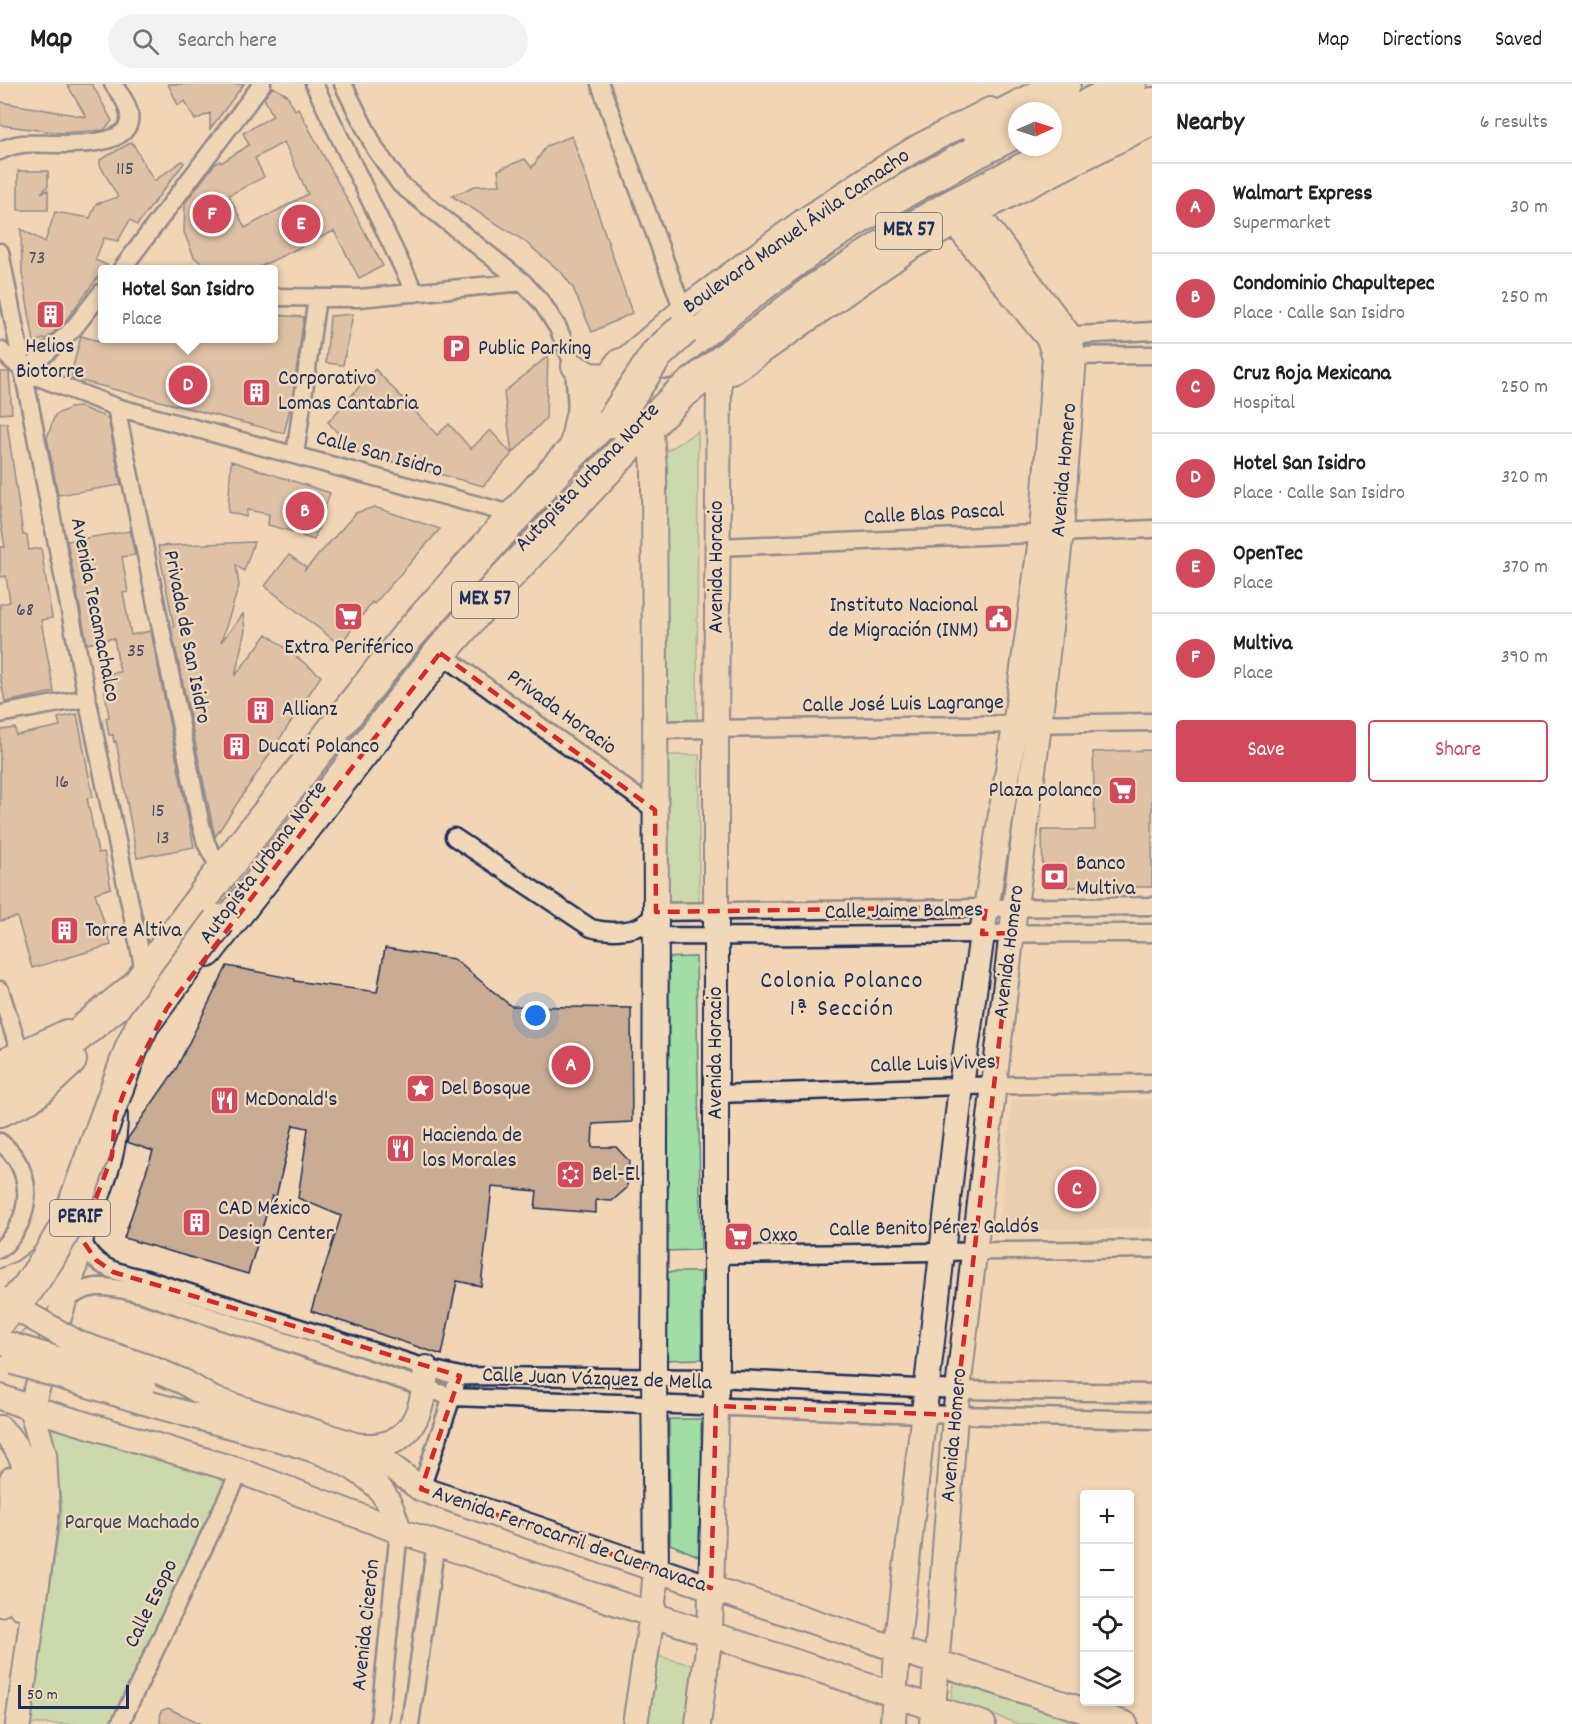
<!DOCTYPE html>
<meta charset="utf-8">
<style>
:root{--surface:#fff;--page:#f2f2f2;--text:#222;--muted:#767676;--line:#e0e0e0;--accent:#d1495b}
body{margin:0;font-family:Dekko,sans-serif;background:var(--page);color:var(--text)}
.controls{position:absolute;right:18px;bottom:18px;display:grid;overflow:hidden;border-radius:6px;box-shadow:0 3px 9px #0003}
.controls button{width:54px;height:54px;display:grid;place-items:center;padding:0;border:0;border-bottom:2px solid var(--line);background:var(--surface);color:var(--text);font:30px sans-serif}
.compass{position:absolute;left:1008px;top:18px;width:54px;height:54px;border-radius:50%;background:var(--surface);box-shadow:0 3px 9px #0003;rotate:87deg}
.scale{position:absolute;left:18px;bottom:15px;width:111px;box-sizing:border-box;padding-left:6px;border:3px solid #1b2f5e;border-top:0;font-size:16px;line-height:21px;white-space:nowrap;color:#1b2f5e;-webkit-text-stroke:4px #f1d8b9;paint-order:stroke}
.you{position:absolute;left:536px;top:932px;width:21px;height:21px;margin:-15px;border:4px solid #fff;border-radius:50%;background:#1a73e8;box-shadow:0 0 0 9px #1a73e833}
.badge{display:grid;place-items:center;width:39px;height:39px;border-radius:50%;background:var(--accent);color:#fff;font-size:20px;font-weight:700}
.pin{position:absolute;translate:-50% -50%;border:3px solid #fff;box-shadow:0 2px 6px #0006}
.popup{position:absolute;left:98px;top:181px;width:180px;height:78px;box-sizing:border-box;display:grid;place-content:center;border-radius:6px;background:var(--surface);filter:drop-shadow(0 2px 4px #0005);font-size:20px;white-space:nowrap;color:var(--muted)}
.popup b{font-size:22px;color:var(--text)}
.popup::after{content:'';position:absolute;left:50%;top:100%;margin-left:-12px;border:12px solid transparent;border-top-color:var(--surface)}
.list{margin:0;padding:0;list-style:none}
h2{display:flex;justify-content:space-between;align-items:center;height:78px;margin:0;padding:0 24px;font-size:26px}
h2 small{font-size:20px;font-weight:400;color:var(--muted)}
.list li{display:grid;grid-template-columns:39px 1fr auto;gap:18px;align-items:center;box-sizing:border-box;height:90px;padding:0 24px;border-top:2px solid var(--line)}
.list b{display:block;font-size:22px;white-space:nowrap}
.list p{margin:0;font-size:20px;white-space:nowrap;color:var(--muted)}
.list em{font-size:20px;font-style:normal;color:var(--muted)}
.actions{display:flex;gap:12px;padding:18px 24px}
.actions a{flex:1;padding:14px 0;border:2px solid var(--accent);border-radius:6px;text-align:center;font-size:21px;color:var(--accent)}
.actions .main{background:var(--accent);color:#fff}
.icon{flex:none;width:33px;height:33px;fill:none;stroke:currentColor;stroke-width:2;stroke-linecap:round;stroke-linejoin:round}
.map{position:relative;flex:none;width:1152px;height:1640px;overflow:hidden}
header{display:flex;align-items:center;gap:36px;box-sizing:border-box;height:84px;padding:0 30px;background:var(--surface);border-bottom:2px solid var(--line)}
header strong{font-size:28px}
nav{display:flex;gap:33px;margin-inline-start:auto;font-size:21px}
.search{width:420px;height:54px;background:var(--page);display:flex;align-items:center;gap:15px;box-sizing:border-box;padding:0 21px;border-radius:33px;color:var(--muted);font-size:22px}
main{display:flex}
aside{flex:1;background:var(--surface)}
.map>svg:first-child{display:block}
.built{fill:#e1c6a8}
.green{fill:#a1dda4;stroke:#5e8681;stroke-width:1.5}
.building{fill:#c9ac93;stroke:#1b2f5e;stroke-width:1.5;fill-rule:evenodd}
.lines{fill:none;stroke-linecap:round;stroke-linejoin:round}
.street-casing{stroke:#1b2f5e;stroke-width:21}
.secondary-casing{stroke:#1b2f5e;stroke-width:28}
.highway-casing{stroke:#1b2f5e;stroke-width:36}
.street{stroke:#f1d8b9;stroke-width:16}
.secondary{stroke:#f1d8b9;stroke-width:24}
.highway{stroke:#f1d8b9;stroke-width:32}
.secondary-bridge-casing{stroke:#1b2f5e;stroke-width:28;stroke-linecap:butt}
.highway-bridge-casing{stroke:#1b2f5e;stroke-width:36;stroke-linecap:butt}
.secondary-bridge{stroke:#f1d8b9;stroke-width:24}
.highway-bridge{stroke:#f1d8b9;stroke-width:32}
.marked{fill:none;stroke:#d62828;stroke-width:4.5;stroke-dasharray:12 8;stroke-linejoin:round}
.labels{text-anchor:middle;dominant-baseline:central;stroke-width:5;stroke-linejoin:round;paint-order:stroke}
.number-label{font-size:20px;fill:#464e6b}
.shield{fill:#f1d8b9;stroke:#5b6279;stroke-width:1.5}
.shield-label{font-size:21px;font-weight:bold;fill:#1b2f5e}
.street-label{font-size:22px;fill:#1b2f5e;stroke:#f1d8b9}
.poi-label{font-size:22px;fill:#1b2f5e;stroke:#f1d8b9;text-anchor:start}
.park-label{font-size:22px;fill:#2f4968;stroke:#f1d8b9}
.neighbourhood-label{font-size:24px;letter-spacing:1.5px;fill:#1b2f5e;stroke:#f1d8b9}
</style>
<header>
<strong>Map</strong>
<div class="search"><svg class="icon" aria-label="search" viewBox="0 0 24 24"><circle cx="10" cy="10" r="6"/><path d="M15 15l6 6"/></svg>Search here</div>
<nav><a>Map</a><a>Directions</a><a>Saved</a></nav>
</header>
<main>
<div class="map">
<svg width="1152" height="1640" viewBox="0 0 1152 1640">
<rect width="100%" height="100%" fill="#f1d5b4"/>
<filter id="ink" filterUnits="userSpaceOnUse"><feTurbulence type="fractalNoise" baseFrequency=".0167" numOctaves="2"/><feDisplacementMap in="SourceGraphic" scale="12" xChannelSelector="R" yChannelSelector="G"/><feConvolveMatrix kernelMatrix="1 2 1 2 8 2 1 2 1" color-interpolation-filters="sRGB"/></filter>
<g filter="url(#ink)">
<path class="built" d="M1012,1015H1152V1144L999,1147Z"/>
<path class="green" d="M698,347L697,639H654L657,373Z
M660,671H699V824H660Z
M696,873L701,1166L660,1167L655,874Z
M661,1188H701L702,1275L664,1276Z
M50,1331L230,1399L118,1640H29L62,1426Z
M669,1335H701L703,1474L670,1460Z
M655,1571L699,1583L687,1640H643Z
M954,1592L1096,1640H1019L951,1617Z"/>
<path class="building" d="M67,0H92L112,37L104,46L61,49L0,41V18L86,33Z
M168,0H244L210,45V29L195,36L185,17L178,21Z
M273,3L287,11L295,26L298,24L383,182L359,194L334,147L253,186H210L194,173L184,148L185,119L214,81L220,77L221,79L249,61L243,49L273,32L264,14ZM284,58L308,110L245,144L229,111L264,93L255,74Z
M572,52L632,229L592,248L573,204L562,189L523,156L452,112L475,102L500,101L498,86L525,75L532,84L546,62Z
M132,58L154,97L182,77L184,79L137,141L130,136L118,157L104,154L95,176L107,181L63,240L47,254L34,258L22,189L21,145L45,158L55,128L90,134L96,120L118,113L100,81V76Z
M18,87H48V102L41,109L48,106V126H18Z
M353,230L343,281L326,279L330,232Z
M273,231L304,233L292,316L284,349L70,294L81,252L99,257V255H273Z
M548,272L546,334L512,370L504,308Z
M375,285L437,351L449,340L471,365L490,346L512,370L483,402L353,367L328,338Z
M0,288H9L12,329L0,330Z
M80,323L108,334L121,401L58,411L47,354L55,331L70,324Z
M0,339H7L23,451H27L29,466L41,464L52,534L41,536L54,608L5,618L0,592V520L10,518L6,492L0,493V463H5L0,434Z
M231,377L330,409L314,456L302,452V450L268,441L269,430L247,426L246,433L228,428Z
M374,423L440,445L374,520L372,518L340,561L265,502L289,471L306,483L304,487L356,429Z
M130,447L135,471L122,473L128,508L123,509L131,551L151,547L194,763L137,774L116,657L114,658L113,651H109L106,634L109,633L102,590L120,588L114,554L87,560L67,457Z
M254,458L244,487L236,481L239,502L221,558L243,530L245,546L235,592L267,550L321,592L215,753L171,543H174L158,462Z
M77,630L93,713L87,714L98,769L104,768L111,804L95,809L111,861L32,884L17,833L0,837V646L15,644L16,651L60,642L58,634Z
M1152,666V803H1043L1042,746H1095L1093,668Z
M385,864L454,875L511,922L631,924L632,1038L593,1040L592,1063H616L629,1077L627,1104L612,1117L596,1116V1129L535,1124L537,1107L492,1103L481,1202L457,1197L442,1271L311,1227L341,1132L298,1114L308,1044L293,1041L276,1113L272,1112L248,1190L124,1154L153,1067L127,1058L128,1054L176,985L227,882L295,895V897L377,908Z
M168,1624L172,1626L202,1640H160L161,1627Z"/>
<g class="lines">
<defs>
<path id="street" d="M314,0L415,209
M343,0L376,66L400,100L523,198L542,219L558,244L574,282L577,326
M600,0L683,226
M0,67C7,63 15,61 22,60C46,57 149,73 126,20C123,13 117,6 113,0
M0,168L87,614L145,891
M121,186L262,0
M274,213L359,214L523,198
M1060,252L1152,247
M0,266L25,288L116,323L515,431
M1065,272L1152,271
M25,288L73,245L102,208
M116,323L200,737L206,759L222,789
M295,371L317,213
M718,463L1152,445
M440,569L655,726
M0,630L87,614
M654,646L1152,638
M454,753L591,844C605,848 633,849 645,839C649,836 653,831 656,828L1152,822
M648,845L656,852C821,854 987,848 1152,849
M0,906L20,969
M716,1010L961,1002L1152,999
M0,1058C36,1086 34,1136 0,1165
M81,1154C94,1185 116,1188 146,1195L426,1284L460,1292L716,1294L958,1306L1152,1309
M716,1171L1152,1165
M63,1219C89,1195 111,1203 142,1210L452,1313L924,1330L1152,1336
M421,1405L455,1304
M120,1640L240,1387
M379,1640L399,1447
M410,1640L436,1459"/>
<path id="secondary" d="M574,282L590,291L608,292
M732,288L910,164L976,128L1152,39
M572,362C576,344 577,326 587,309L683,226L801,139L876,89L920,62L990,26
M0,979L67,948
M10,1241C55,1210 78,1163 97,1113C107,1085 115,1061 115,1032
M148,1283L184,1298L212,1315L355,1361L384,1377L421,1405L711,1504L1125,1640
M0,1313L31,1324L240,1387L399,1447L983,1640
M141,1317C175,1327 209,1336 242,1345C288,1358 342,1368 377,1402C389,1415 394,1430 399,1447
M0,1344C11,1355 20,1367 25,1383C35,1415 23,1486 20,1522
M355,1361C410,1369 424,1330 426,1284
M0,1520L11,1423L12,1395
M18,1640L47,1425L44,1370L31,1324L74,1185L81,1154
M635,1640L652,1531L656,1485L654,1292L656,828L654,384L650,339
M698,1640L710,1549L716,1322V645L719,297
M893,1640L897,1565L961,1002L982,850L1015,642L1042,448L1055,273L1049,255L955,139
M932,1640L955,1331L1015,822L1039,641L1061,447L1074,272L1068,250L976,128"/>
<path id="highway" d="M1053,39L1130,0
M977,44L1064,0
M666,278C719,233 774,189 833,150C892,112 954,79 1017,47
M598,330L611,308L621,281
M207,867L440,569L500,500L614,377L680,310L815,206L901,151L952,122L1152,20
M0,999L31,984L57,968L137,903L211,802L407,553L562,379L629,312
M0,1026L28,1013L40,1004L70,976
M0,1203L25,1192L48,1175"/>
</defs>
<use href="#street" class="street-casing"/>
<use href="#secondary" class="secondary-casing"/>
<use href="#highway" class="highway-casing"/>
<use href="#street" class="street"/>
<use href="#secondary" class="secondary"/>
<use href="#highway" class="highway"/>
<defs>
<path id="secondary-bridge" d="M0,1215L77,1259L148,1283
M0,1258L143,1301
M14,1278L141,1317"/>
<path id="highway-bridge" d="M613,337L657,270L684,245
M0,1235L28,1204L47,1176L67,1141L132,963L143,940L219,837"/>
</defs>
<use href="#secondary-bridge" class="secondary-bridge-casing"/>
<use href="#highway-bridge" class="highway-bridge-casing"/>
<use href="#secondary-bridge" class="secondary-bridge"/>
<use href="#highway-bridge" class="highway-bridge"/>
</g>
</g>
<path d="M0 0H1152V1640H0ZM440,569L655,726L656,828L986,823L982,850L1012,849L955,1331L716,1322L711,1504L421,1405L460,1292L113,1188L96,1176L81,1154L112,1072L115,1032L125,1006L167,924Z" fill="#f1d5b4" fill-opacity=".55" fill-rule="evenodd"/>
<path class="marked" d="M440,569L655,726L656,828L986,823L982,850L1012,849L955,1331L716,1322L711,1504L421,1405L460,1292L113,1188L96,1176L81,1154L112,1072L115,1032L125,1006L167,924Z"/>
<defs>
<symbol id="building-square" viewBox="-11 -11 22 22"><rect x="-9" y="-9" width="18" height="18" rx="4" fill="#d1495b" stroke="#f1d8b9"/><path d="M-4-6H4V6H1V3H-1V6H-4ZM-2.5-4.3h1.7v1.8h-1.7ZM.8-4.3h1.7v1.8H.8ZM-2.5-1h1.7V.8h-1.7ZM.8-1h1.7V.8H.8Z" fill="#fff"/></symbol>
<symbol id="parking-square" viewBox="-11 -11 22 22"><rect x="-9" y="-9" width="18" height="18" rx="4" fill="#d1495b" stroke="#f1d8b9"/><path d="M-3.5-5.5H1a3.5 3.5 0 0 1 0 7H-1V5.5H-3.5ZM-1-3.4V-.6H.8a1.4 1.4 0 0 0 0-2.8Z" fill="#fff"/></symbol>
<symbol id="supermarket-square" viewBox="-11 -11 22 22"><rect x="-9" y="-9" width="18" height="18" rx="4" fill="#d1495b" stroke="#f1d8b9"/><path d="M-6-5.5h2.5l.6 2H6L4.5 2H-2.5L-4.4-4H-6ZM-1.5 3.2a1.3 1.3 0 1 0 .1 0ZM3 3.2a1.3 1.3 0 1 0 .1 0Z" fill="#fff"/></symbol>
<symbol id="civic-square" viewBox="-11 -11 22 22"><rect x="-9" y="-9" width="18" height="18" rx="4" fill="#d1495b" stroke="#f1d8b9"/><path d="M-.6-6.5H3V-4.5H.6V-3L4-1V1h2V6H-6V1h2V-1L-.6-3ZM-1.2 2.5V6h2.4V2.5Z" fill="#fff"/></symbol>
<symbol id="bank-square" viewBox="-11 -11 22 22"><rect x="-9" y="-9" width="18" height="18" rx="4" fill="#d1495b" stroke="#f1d8b9"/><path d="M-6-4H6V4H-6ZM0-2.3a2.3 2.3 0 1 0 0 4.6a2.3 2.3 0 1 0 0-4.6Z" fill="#fff"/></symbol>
<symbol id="sight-square" viewBox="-11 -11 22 22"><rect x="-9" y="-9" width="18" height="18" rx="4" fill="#d1495b" stroke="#f1d8b9"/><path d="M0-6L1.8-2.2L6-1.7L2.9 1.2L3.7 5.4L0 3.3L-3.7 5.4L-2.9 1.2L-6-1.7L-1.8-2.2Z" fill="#fff"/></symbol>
<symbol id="restaurant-square" viewBox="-11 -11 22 22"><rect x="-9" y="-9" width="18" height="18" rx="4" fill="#d1495b" stroke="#f1d8b9"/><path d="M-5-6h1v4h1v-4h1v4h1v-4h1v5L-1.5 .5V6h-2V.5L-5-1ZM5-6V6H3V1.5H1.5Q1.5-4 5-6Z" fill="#fff"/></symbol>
<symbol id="synagogue-square" viewBox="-11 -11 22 22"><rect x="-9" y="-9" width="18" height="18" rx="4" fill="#d1495b" stroke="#f1d8b9"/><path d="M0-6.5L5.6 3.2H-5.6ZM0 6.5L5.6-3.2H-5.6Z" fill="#fff"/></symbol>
</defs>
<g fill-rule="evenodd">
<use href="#building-square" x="34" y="214" width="33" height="33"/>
<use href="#parking-square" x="440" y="248" width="33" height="33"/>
<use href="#building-square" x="240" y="292" width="33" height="33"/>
<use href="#supermarket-square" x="332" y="516" width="33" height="33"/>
<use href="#civic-square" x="982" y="518" width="33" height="33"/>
<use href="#building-square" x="244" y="610" width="33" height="33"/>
<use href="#building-square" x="220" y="646" width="33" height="33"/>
<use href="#supermarket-square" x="1106" y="690" width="33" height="33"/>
<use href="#bank-square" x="1038" y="776" width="33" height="33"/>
<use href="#building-square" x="48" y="830" width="33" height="33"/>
<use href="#sight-square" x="404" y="988" width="33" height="33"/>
<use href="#restaurant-square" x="208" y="1000" width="33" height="33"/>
<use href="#restaurant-square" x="384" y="1048" width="33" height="33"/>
<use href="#synagogue-square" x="554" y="1074" width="33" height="33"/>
<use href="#building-square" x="180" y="1122" width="33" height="33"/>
<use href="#supermarket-square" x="722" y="1136" width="33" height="33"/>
</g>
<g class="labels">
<g class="number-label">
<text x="125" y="86">115</text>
<text x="37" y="175">73</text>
<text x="25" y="527">68</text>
<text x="136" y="568">35</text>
<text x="62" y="699">16</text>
<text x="158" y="728">15</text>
<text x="163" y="755">13</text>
</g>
<g class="shield">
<rect x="876" y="129" width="66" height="36" rx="4.5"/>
<rect x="452" y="498" width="66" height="36" rx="4.5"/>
<rect x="50" y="1116" width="60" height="36" rx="4.5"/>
</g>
<g class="shield-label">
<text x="909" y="147">MEX 57</text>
<text x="485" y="516">MEX 57</text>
<text x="80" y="1134">PERIF</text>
</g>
<g class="street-label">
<text transform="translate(797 148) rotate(-35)">Boulevard Manuel Ávila Camacho</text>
<text transform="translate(379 371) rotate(15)">Calle San Isidro</text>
<text transform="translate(1065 386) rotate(-85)">Avenida Homero</text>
<text transform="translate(588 394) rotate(-46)">Autopista Urbana Norte</text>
<text transform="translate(934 431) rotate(-3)">Calle Blas Pascal</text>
<text transform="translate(717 483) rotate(-90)">Avenida Horacio</text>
<text transform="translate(94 526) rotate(79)">Avenida Tecamachalco</text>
<text transform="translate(186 553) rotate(79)">Privada de San Isidro</text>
<text transform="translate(903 621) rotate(-1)">Calle José Luis Lagrange</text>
<text transform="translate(561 629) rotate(36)">Privada Horacio</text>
<text transform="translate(264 779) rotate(-53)">Autopista Urbana Norte</text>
<text transform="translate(904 828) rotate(-1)">Calle Jaime Balmes</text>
<text transform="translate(1010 868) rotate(-83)">Avenida Homero</text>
<text transform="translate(716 969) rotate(-90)">Avenida Horacio</text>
<text transform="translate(933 981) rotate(-2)">Calle Luis Vives</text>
<text transform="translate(934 1145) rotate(-1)">Calle Benito Pérez Galdós</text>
<text transform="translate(597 1296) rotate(2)">Calle Juan Vázquez de Mella</text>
<text transform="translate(955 1351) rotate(-85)">Avenida Homero</text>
<text transform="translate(569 1456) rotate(19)">Avenida Ferrocarril de Cuernavaca</text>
<text transform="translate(152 1520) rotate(-64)">Calle Esopo</text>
<text transform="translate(367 1541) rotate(-84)">Avenida Cicerón</text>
</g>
<g class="poi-label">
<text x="50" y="263" text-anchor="middle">Helios<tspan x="50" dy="25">Biotorre</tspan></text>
<text x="478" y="265">Public Parking</text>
<text x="278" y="295">Corporativo<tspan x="278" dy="25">Lomas Cantabria</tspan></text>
<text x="978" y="522" text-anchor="end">Instituto Nacional<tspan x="978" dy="25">de Migración (INM)</tspan></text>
<text x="349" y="564" text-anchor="middle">Extra Periférico</text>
<text x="282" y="626">Allianz</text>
<text x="258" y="663">Ducati Polanco</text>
<text x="1102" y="707" text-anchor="end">Plaza polanco</text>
<text x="1076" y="780">Banco<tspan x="1076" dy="25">Multiva</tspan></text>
<text x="85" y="847">Torre Altiva</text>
<text x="441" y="1005">Del Bosque</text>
<text x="245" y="1016">McDonald's</text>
<text x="422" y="1052">Hacienda de<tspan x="422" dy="25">los Morales</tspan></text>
<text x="592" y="1091">Bel-El</text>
<text x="218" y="1125">CAD México<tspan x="218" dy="25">Design Center</tspan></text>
<text x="759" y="1152">Oxxo</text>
</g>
<g class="park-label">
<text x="132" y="1439">Parque Machado</text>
</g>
<g class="neighbourhood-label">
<text x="842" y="898">Colonia Polanco<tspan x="842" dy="28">1ª Sección</tspan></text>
</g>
</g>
</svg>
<div class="controls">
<button>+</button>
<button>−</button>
<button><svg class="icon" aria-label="locate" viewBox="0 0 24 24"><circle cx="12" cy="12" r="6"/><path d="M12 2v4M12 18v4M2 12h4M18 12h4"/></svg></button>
<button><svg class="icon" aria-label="layers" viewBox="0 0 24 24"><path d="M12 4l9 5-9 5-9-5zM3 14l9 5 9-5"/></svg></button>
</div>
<svg class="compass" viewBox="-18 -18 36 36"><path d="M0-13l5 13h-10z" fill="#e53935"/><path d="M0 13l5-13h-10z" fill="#767676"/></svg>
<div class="scale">50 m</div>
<div class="you"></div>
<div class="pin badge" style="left:571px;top:981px">A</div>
<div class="pin badge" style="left:305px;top:427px">B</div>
<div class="pin badge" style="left:1077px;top:1105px">C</div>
<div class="pin badge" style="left:188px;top:301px">D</div>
<div class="popup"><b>Hotel San Isidro</b>Place</div>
<div class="pin badge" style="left:301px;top:140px">E</div>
<div class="pin badge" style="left:212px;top:130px">F</div>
</div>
<aside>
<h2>Nearby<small>6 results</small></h2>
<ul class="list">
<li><span class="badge">A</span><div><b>Walmart Express</b><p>Supermarket</p></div><em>30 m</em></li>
<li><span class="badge">B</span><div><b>Condominio Chapultepec</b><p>Place · Calle San Isidro</p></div><em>250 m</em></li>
<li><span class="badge">C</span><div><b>Cruz Roja Mexicana</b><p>Hospital</p></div><em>250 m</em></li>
<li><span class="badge">D</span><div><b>Hotel San Isidro</b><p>Place · Calle San Isidro</p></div><em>320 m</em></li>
<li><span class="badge">E</span><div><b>OpenTec</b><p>Place</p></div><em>370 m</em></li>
<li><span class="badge">F</span><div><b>Multiva</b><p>Place</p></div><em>390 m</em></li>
</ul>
<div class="actions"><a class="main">Save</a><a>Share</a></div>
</aside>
</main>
